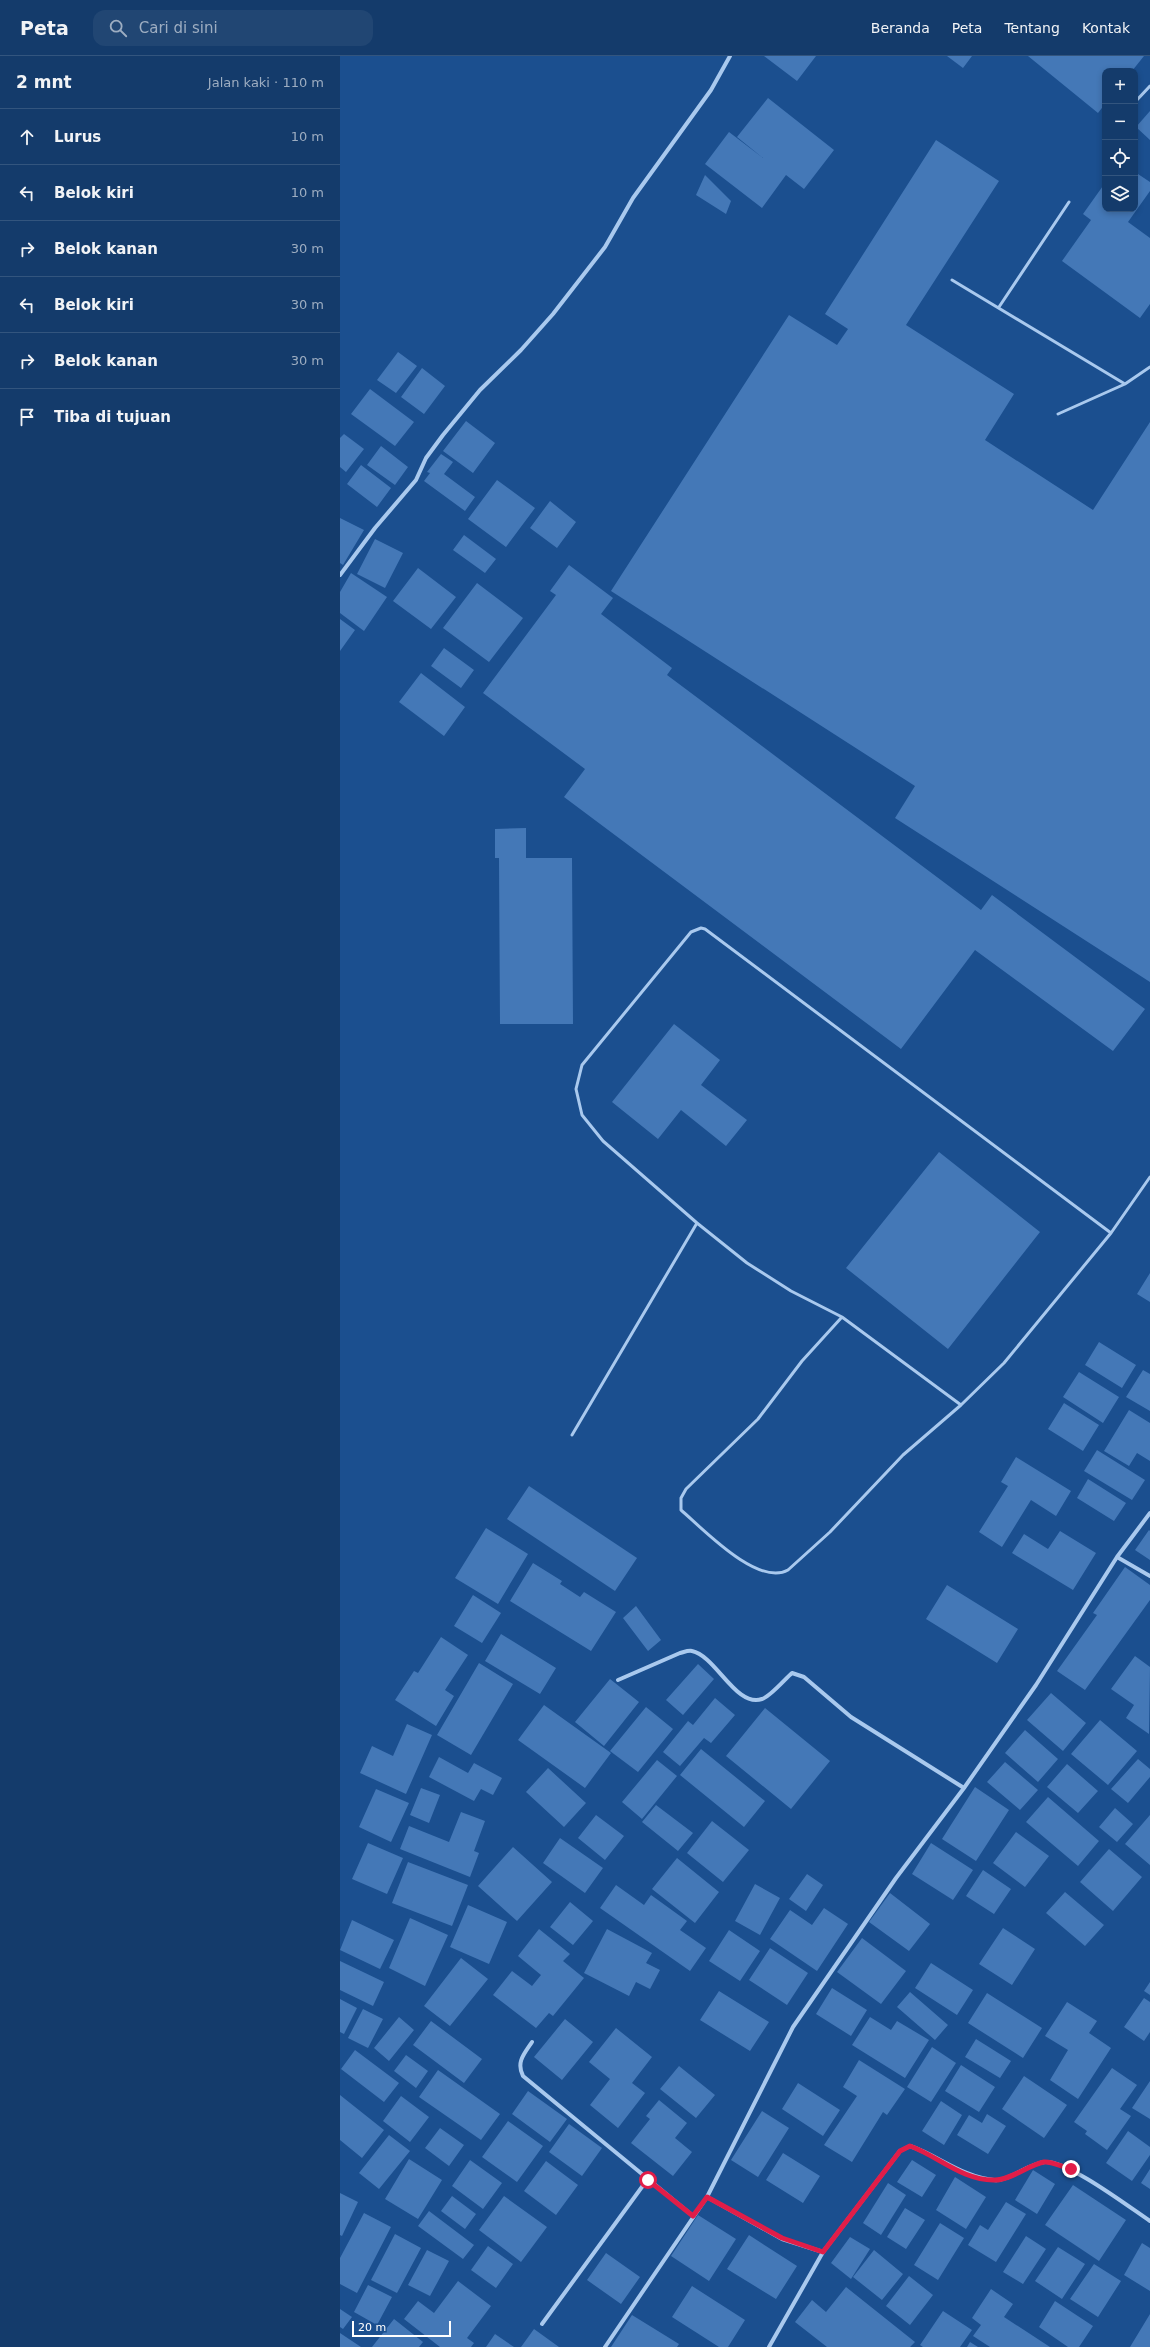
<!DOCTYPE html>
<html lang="id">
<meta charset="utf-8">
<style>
:root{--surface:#143b6b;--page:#214673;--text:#f1f3f6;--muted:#9dadc1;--line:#33557e}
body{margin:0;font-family:"DejaVu Sans",sans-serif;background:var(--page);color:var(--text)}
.controls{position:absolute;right:12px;top:12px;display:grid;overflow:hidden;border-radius:8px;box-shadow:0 2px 6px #0003}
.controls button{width:36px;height:36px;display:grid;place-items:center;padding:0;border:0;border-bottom:1px solid var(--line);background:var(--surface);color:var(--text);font:20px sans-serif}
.scale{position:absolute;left:12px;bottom:10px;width:99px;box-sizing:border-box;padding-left:4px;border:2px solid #fff;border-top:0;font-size:11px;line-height:14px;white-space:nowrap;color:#fff;-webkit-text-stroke:3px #1b4f8f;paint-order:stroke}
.stop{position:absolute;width:12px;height:12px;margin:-9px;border:3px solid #e11d48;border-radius:50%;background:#fff}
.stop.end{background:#e11d48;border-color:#fff;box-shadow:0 1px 4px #0008}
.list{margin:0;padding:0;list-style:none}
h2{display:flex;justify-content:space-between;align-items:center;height:52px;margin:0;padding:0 16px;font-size:17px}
h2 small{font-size:13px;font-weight:400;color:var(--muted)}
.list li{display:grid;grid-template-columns:26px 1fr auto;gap:12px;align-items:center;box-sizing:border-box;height:56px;padding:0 16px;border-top:1px solid var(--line)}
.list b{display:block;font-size:15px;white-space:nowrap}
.list em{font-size:13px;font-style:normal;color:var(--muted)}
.icon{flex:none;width:22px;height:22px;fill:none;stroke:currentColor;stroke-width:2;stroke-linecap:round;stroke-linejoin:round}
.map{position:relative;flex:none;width:810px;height:2291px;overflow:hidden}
header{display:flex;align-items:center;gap:24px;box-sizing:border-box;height:56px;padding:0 20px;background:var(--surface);border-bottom:1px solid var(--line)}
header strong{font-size:19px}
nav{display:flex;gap:22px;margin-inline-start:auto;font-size:14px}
.search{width:280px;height:36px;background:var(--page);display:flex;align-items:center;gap:10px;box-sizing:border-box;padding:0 14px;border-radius:12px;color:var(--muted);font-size:15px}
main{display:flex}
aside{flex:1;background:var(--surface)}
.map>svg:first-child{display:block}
.building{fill:#4478b7}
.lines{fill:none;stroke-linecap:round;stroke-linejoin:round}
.lane{stroke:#a9c9ee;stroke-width:3}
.street{stroke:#a9c9ee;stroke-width:4}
.route{stroke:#e11d48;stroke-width:5}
</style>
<header>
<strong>Peta</strong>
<div class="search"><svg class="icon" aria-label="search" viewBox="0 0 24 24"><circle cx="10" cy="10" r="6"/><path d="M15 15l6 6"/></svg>Cari di sini</div>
<nav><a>Beranda</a><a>Peta</a><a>Tentang</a><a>Kontak</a></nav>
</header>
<main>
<aside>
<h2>2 mnt<small>Jalan kaki · 110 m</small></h2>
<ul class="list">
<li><svg class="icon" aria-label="ahead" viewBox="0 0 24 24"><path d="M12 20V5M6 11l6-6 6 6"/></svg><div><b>Lurus</b></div><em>10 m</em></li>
<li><svg class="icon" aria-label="left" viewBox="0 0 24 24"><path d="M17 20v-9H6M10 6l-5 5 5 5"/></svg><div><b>Belok kiri</b></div><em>10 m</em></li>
<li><svg class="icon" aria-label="right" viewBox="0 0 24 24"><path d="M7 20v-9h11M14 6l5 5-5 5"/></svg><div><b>Belok kanan</b></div><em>30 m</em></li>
<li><svg class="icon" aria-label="left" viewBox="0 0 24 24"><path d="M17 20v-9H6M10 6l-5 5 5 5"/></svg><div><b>Belok kiri</b></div><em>30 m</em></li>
<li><svg class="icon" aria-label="right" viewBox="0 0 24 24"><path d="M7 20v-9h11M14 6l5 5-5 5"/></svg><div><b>Belok kanan</b></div><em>30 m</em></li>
<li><svg class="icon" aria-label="arrive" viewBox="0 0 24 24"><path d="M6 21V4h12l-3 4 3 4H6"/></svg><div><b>Tiba di tujuan</b></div></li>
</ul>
</aside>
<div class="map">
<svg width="810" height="2291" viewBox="0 0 810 2291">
<rect width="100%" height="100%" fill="#1b4f8f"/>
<path class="building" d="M424,0H476L457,25Z
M607,0H632L623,12Z
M688,0H804L792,15H765V48L758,57Z
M428,42L494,94L464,133L446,119L422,152L365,108L389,76L423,102L397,81Z
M810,55V84L796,71Z
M596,84L659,125L566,269L674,338L645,384L753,454L810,366V926L555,762L575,730L271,535L449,259L497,289L508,273L485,258Z
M795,116L810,126V135L788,166L810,182V248L800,262L722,205L751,164L743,158L765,127V153H795Z
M365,119L391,145L386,158L356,139Z
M58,296L77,310L56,337L37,324Z
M82,312L105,330L84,358L61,341Z
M30,333L74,366L55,390L11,358Z
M126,365L155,387L133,417L103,395Z
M4,378L24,393L6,416L0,411V382Z
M41,390L68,411L55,429L27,409Z
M101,398L113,406L104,418L135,441L125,455L84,425L90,417L87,416Z
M21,409L51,432L37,451L7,428Z
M157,424L195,452L166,491L128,463Z
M210,445L236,466L217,492L190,472Z
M0,462L24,474L3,509L0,507Z
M124,479L156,503L145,517L113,494Z
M35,483L63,497L45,532L17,518Z
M229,509L273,542L261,558L332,612L327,619L641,854L652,839L805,953L773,995L635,894L561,993L224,741L245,713L143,637L216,539L210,535Z
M78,512L116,541L91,573L53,545Z
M11,517L47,541L24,575L0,557V536Z
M137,527L183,562L149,606L103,572Z
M0,563L15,574L0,595Z
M104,592L134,614L121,632L91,610Z
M81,617L125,651L104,680L59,646Z
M186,772V802H232L233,968H160L159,802H155V773Z
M334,968L380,1004L361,1029L407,1064L386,1090L341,1054L318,1083L272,1046Z
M599,1096L700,1176L608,1293L506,1212Z
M810,1217V1246L797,1238Z
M759,1286L796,1309L782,1332L745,1309Z
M803,1314L810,1318V1355L786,1341Z
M739,1316L779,1341L763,1367L723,1341Z
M724,1347L759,1369L743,1395L708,1373Z
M789,1354L810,1367V1405L797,1397L789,1410L764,1395Z
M757,1394L805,1424L792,1444L744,1415Z
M676,1401L731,1435L716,1460L691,1444L662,1491L639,1476L668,1430L661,1426Z
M748,1423L786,1447L774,1465L737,1442Z
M189,1430L297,1502L275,1535L167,1463Z
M146,1472L188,1498L158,1548L115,1522Z
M809,1474L810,1475V1504L795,1494Z
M720,1475L756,1497L733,1534L672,1497L684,1478L708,1493Z
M193,1507L222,1525L220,1528L240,1541L244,1536L276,1556L251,1595L170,1545Z
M785,1511L810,1529V1544L745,1634L717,1615L757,1559L753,1557Z
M607,1529L678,1573L657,1607L586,1563Z
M133,1539L161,1557L142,1587L114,1570Z
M296,1550L321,1584L308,1595L283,1562Z
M161,1578L216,1612L200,1638L145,1605Z
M101,1581L128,1599L105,1634L114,1640L96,1670L55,1644L74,1615L78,1617Z
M795,1600L810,1611L809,1678L786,1662L794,1649L771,1633Z
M139,1607L173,1628L131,1699L97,1679Z
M358,1608L374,1623L343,1659L326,1644Z
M270,1623L299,1646L264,1690L235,1666Z
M711,1637L746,1667L723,1695L687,1664Z
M375,1642L395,1659L371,1687L364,1682L340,1710L323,1696L348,1665L353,1669Z
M204,1649L271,1697L245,1732L178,1684Z
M306,1651L333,1673L298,1716L270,1695Z
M425,1652L490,1705L451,1753L386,1700Z
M760,1664L797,1695L768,1729L731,1698Z
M67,1668L92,1679L66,1738L20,1717L32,1690L53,1700Z
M685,1674L718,1703L698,1726L665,1697Z
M361,1693L425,1745L404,1771L340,1719Z
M99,1701L128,1717L134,1707L162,1722L153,1739L141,1733L134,1745L89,1721Z
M798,1703L810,1713V1721L788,1747L771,1733Z
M317,1704L337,1720L302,1763L282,1746Z
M665,1706L698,1734L680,1754L647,1726Z
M727,1708L758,1735L738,1757L707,1731Z
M208,1712L246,1747L224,1771L186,1736Z
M635,1731L669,1754L636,1805L602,1783Z
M81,1732L100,1739L89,1767L70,1759Z
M36,1733L69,1747L51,1786L19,1771Z
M708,1741L759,1785L738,1810L686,1766Z
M316,1749L353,1777L338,1795L302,1766Z
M775,1752L793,1768L777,1786L759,1771Z
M121,1756L145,1765L134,1795L139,1797L130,1821L60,1793L69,1770L109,1786Z
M256,1759L284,1780L265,1804L238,1782Z
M810,1759V1809L785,1788Z
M372,1765L409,1794L383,1826L347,1797Z
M676,1776L709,1800L685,1831L653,1807Z
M220,1782L263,1812L245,1837L203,1807Z
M28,1787L63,1802L47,1838L12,1823Z
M591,1787L633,1814L613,1844L572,1818Z
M173,1791L212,1826L177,1865L138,1830Z
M769,1793L802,1821L773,1855L740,1826Z
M337,1802L379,1836L355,1867L312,1833Z
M68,1806L128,1829L112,1870L52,1847Z
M643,1814L671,1833L654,1858L626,1840Z
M467,1818L483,1829L466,1855L449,1843Z
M415,1828L440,1842L420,1879L395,1865Z
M276,1829L304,1849L311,1839L347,1865L340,1874L366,1892L350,1915L260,1852Z
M725,1836L764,1869L745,1890L706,1857Z
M550,1837L590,1868L569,1895L529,1866Z
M230,1846L253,1865L233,1889L210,1871Z
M128,1849L167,1866L149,1908L110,1891Z
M484,1852L508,1868L477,1915L430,1883L450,1854L472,1869Z
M70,1862L108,1879L85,1930L49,1912Z
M12,1864L54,1884L40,1913L0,1894Z
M663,1872L695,1893L672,1929L639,1908Z
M199,1873L230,1898L223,1905L244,1922L213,1960L209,1957L196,1972L153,1939L172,1915L192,1930L201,1919L178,1900Z
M267,1873L312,1897L306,1907L320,1914L310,1933L296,1926L289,1940L244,1917Z
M389,1874L420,1895L400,1925L369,1905Z
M522,1882L566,1915L541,1948L497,1916Z
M430,1892L468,1917L447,1949L409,1924Z
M121,1902L148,1923L110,1970L84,1950Z
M0,1905L44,1926L33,1950L0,1934Z
M591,1907L633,1934L617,1959L575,1932Z
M810,1926V1939L804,1935Z
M492,1932L527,1954L511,1980L476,1958Z
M379,1935L429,1966L410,1995L360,1964Z
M570,1936L608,1969L595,1984L557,1951Z
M647,1937L702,1972L683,2002L628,1967Z
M804,1942L810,1946V1976L804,1985L784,1971Z
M0,1943L17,1952L4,1978L0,1976Z
M727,1946L757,1965L749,1977L771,1992L738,2043L710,2024L728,1994L705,1980Z
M23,1953L43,1963L28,1992L8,1982Z
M59,1961L74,1974L49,2005L34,1992Z
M530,1961L551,1974L557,1965L589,1984L565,2022L512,1989Z
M225,1963L253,1986L222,2024L194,2001Z
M91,1965L142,2003L124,2027L73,1989Z
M276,1972L312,2001L292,2027L305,2037L278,2072L250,2049L270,2023L249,2006Z
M636,1983L671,2005L660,2022L625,2001Z
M592,1991L616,2007L591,2046L567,2031Z
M15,1994L59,2027L44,2046L1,2013Z
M66,1999L88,2015L76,2032L54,2015Z
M519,2004L565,2033L547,2059L543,2056L512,2106L484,2089L517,2040L503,2031Z
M621,2009L655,2031L639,2056L605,2035Z
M339,2010L375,2039L356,2062L320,2033Z
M772,2012L797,2029L780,2053L791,2060L767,2094L745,2078L747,2075L734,2066Z
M98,2014L160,2058L141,2084L79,2041Z
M684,2020L727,2049L704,2082L662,2053Z
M810,2025V2063L792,2052Z
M458,2027L500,2054L483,2080L442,2053Z
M188,2035L227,2063L210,2086L172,2058Z
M0,2039L44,2074L22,2102L0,2084Z
M61,2040L89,2061L70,2086L43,2065Z
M319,2044L347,2067L335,2082L352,2096L333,2120L291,2087L310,2063L306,2060Z
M601,2045L622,2059L604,2089L582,2075Z
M422,2055L449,2072L418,2121L391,2104Z
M647,2058L666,2070L648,2098L617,2079L629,2059L642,2067Z
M168,2065L203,2090L177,2126L142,2101Z
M229,2068L262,2092L242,2120L209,2096Z
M100,2072L124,2089L109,2110L85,2092Z
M788,2075L810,2091V2099L792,2125L766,2107Z
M49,2079L70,2095L39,2133L19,2117Z
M443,2097L480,2120L463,2147L426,2124Z
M69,2103L102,2124L78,2163L45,2143Z
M130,2104L162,2127L143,2153L112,2130Z
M572,2104L596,2119L582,2141L557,2126Z
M206,2105L238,2129L216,2159L184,2135Z
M810,2113V2133L801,2127Z
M693,2114L715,2128L697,2158L675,2144Z
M615,2121L646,2141L626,2173L596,2154Z
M548,2127L566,2139L541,2179L523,2167Z
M733,2129L786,2164L759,2205L705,2169Z
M0,2137L18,2146L2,2180L0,2179Z
M112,2140L136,2158L125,2173L101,2155Z
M164,2140L207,2171L181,2206L139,2174Z
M666,2146L686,2158L656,2206L628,2189L640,2169L648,2174Z
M565,2152L585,2164L566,2193L547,2181Z
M89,2155L134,2189L123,2203L78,2170Z
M24,2157L51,2171L17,2237L0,2228V2202Z
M358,2159L396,2183L369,2225L331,2200Z
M600,2167L624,2182L598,2224L574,2209Z
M55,2178L81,2192L57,2237L31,2224Z
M409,2179L457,2210L436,2243L387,2213Z
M686,2180L706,2193L683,2228L663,2216Z
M510,2181L530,2193L511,2223L491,2207Z
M802,2187L810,2192V2235L784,2219Z
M148,2190L173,2208L156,2232L131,2214Z
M718,2191L745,2208L722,2243L695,2225Z
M87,2194L109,2205L90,2240L68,2229Z
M534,2194L563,2218L542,2244L513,2221Z
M266,2197L300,2221L281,2248L247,2224Z
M754,2208L781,2225L758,2261L730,2243Z
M569,2220L593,2239L570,2269L546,2250Z
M118,2225L151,2250L127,2282L134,2287L131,2291H100L64,2263L78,2245L94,2257Z
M28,2229L52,2241L37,2269L14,2256Z
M352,2230L405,2264L388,2291H379L332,2261Z
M506,2231L575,2286L570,2291H487L455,2266L472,2244L486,2256Z
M651,2233L673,2248L664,2261L710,2291H650L633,2280L641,2269L632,2262Z
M715,2245L753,2270L739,2291H728L699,2271Z
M0,2253L12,2261L3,2273L0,2271Z
M603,2255L632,2274L620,2291H583L580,2289Z
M810,2258V2291H790Z
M292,2259L339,2288L337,2291H271Z
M54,2263L83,2286L79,2291H32Z
M194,2273L219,2291H181Z
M0,2277L21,2291H0Z
M155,2278L174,2291H146Z
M630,2286L638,2291H627Z"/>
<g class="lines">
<path class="lane" d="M795,46L810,30
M612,224L785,328
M659,251L729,146
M718,358L785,328L810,311
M771,1177L365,873L361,872L351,876L242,1009L236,1033L242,1059L263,1085L357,1167L407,1207L451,1235L502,1261L462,1305L418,1363L346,1433L341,1442V1454C363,1473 418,1531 448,1514L490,1476L563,1399L621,1349L664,1307L771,1177L810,1121
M502,1261L621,1349
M232,1379L357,1167"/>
<path class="street" d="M0,519L35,472L76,424L86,402L103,379L140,334L181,294L213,258L265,191L293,142L371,34L390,0
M777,1501L810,1520
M278,1624L340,1597C344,1596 349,1594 352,1595C376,1600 396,1652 422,1643C430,1641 445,1623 452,1617L464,1621L511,1661L624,1732
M192,1986C184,1998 176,2006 183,2020L353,2160
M367,2141L442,2183L483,2196
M202,2268L307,2124
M265,2291L367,2141L453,1971L556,1822L624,1732L696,1629L777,1501L810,1457
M429,2291L483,2196L560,2095L570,2090C599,2100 622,2121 654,2124C668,2126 689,2107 705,2106C727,2104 789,2151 810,2165"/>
</g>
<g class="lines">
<path class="route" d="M308,2124L353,2160L367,2141L442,2182L483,2196L560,2095L570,2090C598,2100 623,2125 655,2124C671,2124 688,2109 704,2106C711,2105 723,2111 731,2113"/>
</g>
</svg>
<div class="controls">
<button>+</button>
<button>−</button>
<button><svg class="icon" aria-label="locate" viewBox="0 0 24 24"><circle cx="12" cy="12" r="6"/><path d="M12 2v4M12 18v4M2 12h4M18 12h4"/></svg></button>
<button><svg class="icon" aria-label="layers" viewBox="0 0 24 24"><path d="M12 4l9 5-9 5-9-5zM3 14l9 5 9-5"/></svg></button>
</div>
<div class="scale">20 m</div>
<div class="stop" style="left:308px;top:2124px"></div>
<div class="stop end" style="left:731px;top:2113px"></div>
</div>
</main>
